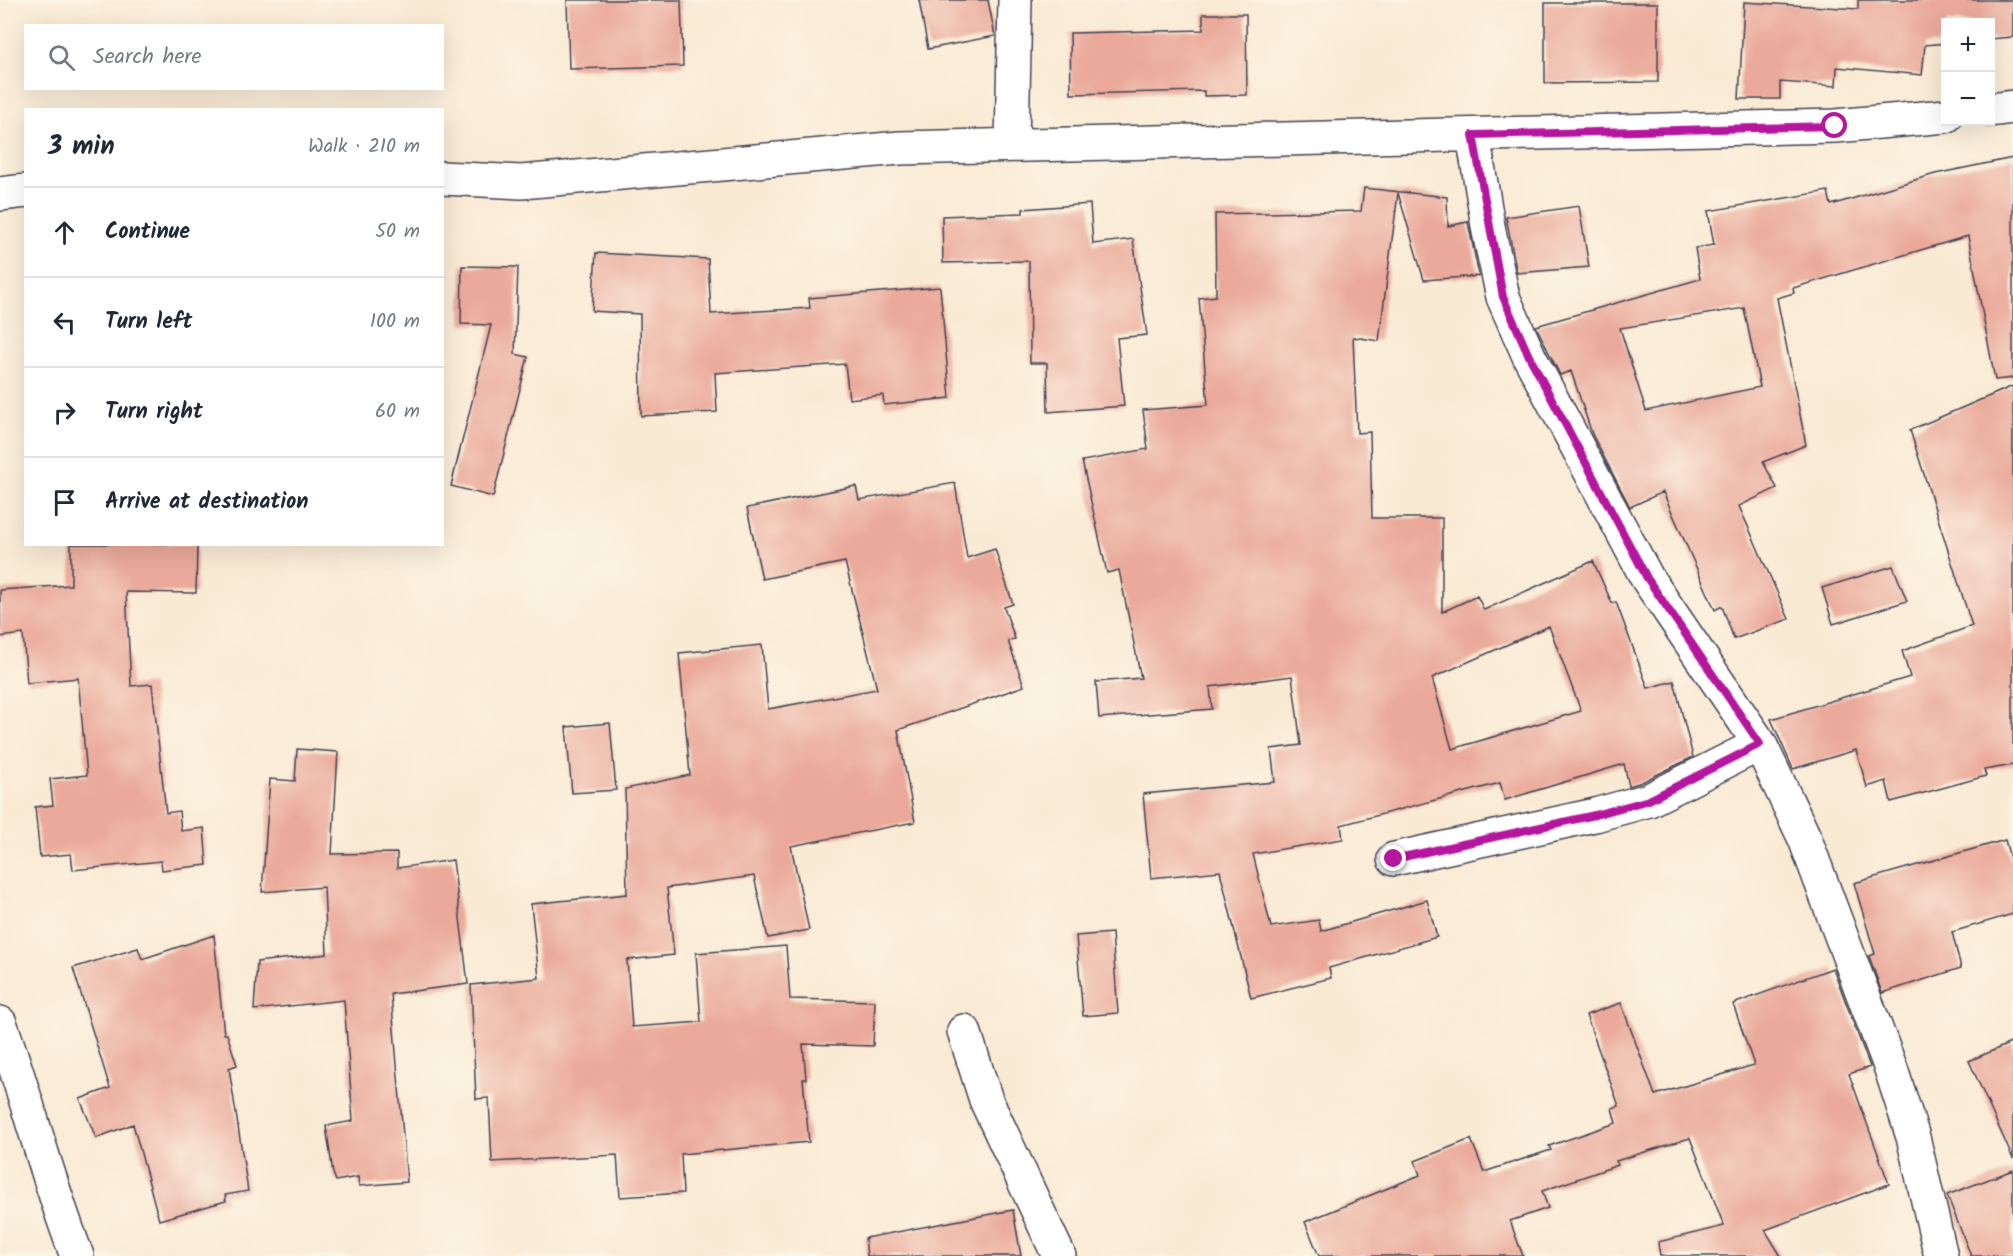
<!DOCTYPE html>
<meta charset="utf-8">
<style>
:root{--surface:#fff;--page:#f6f6f7;--text:#1f2937;--muted:#747a83;--line:#e0e1e3}
body{margin:0;font-family:Kalam,sans-serif;background:var(--page);color:var(--text)}
.controls{position:absolute;right:18px;top:18px;display:grid;overflow:hidden;border-radius:0px;box-shadow:0 6px 24px #0002}
.controls button{width:54px;height:54px;display:grid;place-items:center;padding:0;border:0;border-bottom:2px solid var(--line);background:var(--surface);color:var(--text);font:30px sans-serif}
.stop{position:absolute;width:18px;height:18px;margin:-14px;border:4px solid #b5179e;border-radius:50%;background:#fff}
.stop.end{background:#b5179e;border-color:#fff;box-shadow:0 2px 6px #0008}
.list{margin:0;padding:0;list-style:none}
h2{display:flex;justify-content:space-between;align-items:center;height:78px;margin:0;padding:0 24px;font-size:26px}
h2 small{font-size:20px;font-weight:400;color:var(--muted)}
.list li{display:grid;grid-template-columns:39px 1fr auto;gap:18px;align-items:center;box-sizing:border-box;height:90px;padding:0 24px;border-top:2px solid var(--line)}
.list b{display:block;font-size:22px;white-space:nowrap}
.list em{font-size:20px;font-style:normal;color:var(--muted)}
.icon{flex:none;width:33px;height:33px;fill:none;stroke:currentColor;stroke-width:2;stroke-linecap:round;stroke-linejoin:round}
.map{position:relative;flex:none;width:2013px;height:1256px;overflow:hidden}
.search{position:absolute;background:var(--surface);box-shadow:0 6px 24px #0002;left:24px;top:24px;width:420px;height:66px;display:flex;align-items:center;gap:15px;box-sizing:border-box;padding:0 21px;border-radius:0px;color:var(--muted);font-size:22px}
.panel{position:absolute;background:var(--surface);box-shadow:0 6px 24px #0002;left:24px;top:108px;width:420px;height:438px;border-radius:0px}
.map>svg:first-child{display:block}
.building{fill:#eaa99a;fill-rule:evenodd}
.lines{fill:none;stroke-linecap:round;stroke-linejoin:round}
.minor-casing{stroke:#424052;stroke-width:36}
.minor{stroke:#fff;stroke-width:33}
.route{stroke:#b5179e;stroke-width:8}
</style>
<div class="map">
<svg width="2013" height="1256" viewBox="0 0 2013 1256">
<rect width="100%" height="100%" fill="#fcf5e5"/>
<filter id="ink" filterUnits="userSpaceOnUse"><feTurbulence type="fractalNoise" baseFrequency=".0167" numOctaves="2"/><feDisplacementMap in="SourceGraphic" scale="12" xChannelSelector="R" yChannelSelector="G"/><feConvolveMatrix kernelMatrix="1 2 1 2 8 2 1 2 1" color-interpolation-filters="sRGB"/></filter>
<filter id="wash" filterUnits="userSpaceOnUse"><feTurbulence type="fractalNoise" baseFrequency=".008" numOctaves="4" result="noise"/><feDisplacementMap in="SourceGraphic" scale="24" xChannelSelector="R" yChannelSelector="G"/><feGaussianBlur stdDeviation="1.35" result="paint"/><feColorMatrix in="noise" values="0 0 0 0 0 0 0 0 0 0 0 0 0 0 0 0 0 1.4 0 .05"/><feComposite in="paint" operator="in"/></filter>
<g filter="url(#wash)">
<rect width="100%" height="100%" fill="#f9ead4"/>
<g id="blocks">
<path class="building" d="M567,0H681L683,66L569,69Z
M919,0H988L995,36L928,49Z
M1858,0H2013V37L1990,39V22H1946V43L1925,45L1922,75L1837,67L1836,86L1780,82V99H1739L1744,2L1858,9Z
M1545,3H1658V82L1545,83Z
M1203,14H1246L1247,95L1204,96V91L1071,94L1070,33L1203,30Z
M2013,158V378L1995,380L1968,236L1793,288L1794,293L1777,298L1806,445L1763,462L1777,488L1739,506L1789,619L1734,639L1722,606L1715,610L1663,492L1630,507L1592,434L1571,371L1560,375L1536,326L1700,279L1695,248L1714,245L1708,211L1828,191L1831,205L1935,174ZM1744,308L1760,387L1646,411L1620,328Z
M1364,188L1447,197L1448,226L1468,222L1479,276L1424,280L1398,193L1379,341L1353,337L1357,433L1370,432L1372,518H1442V612L1477,596L1484,610L1593,561L1612,603L1616,602L1648,688L1674,681L1693,757L1642,782L1629,786L1624,764L1505,800L1500,783L1341,825L1343,839L1253,854L1271,927L1319,920L1321,931L1427,900L1437,937L1329,968L1331,978L1251,998L1220,871L1151,878L1143,794L1275,782L1271,749L1301,745L1292,676L1210,687L1212,709L1099,718L1096,682L1141,678L1119,570L1107,573L1082,461L1148,449L1143,410L1208,405L1199,298L1216,296L1215,214L1361,211ZM1549,626L1581,711L1452,749L1432,678Z
M1090,204L1093,244L1133,239L1147,335L1117,338L1124,406L1048,412L1047,363H1030L1029,261L943,263L942,216L1023,213V209Z
M1579,206L1589,267L1517,273L1506,217Z
M596,253L708,259L711,314L810,308L809,298L940,287L950,398L884,405L883,395L849,399L845,364L715,373L717,412L641,416L640,314L592,311Z
M462,266L518,267L515,354L528,357L493,497L451,486L491,325L461,324Z
M2013,386V765L1984,770L1986,776L1891,802L1886,781L1867,787L1856,750L1793,769L1771,719L1910,677L1902,651L1972,626L1910,430Z
M955,483L967,558L995,549L1013,604L1004,607L1015,639L1008,641L1024,686L898,730L915,822L791,846L809,930L768,938L754,876L667,888L674,955L627,960L632,1027L701,1022L696,953L786,946L790,999L875,1001L873,1046L803,1044L806,1079H803L809,1142L681,1154L683,1193L620,1197L617,1155L492,1162L489,1098L476,1099L471,985L539,978L531,904L627,894L625,789L690,775L679,653L762,645L768,709L877,689L845,562L762,579L747,508L856,486L859,500Z
M71,544H197L196,593L126,592L131,686L152,684L166,813L179,811L181,831L204,828L207,865L162,870L161,861L73,870L71,854L40,857L35,807L53,805L50,779L87,775L78,678L27,683L23,634L0,637V590L71,585Z
M1893,566L1907,601L1833,624L1822,588Z
M610,723L616,790L572,793L566,727Z
M297,749L338,752L332,854L397,853V868L453,860L468,984L391,994L407,1182L359,1186L358,1177L336,1181L333,1173L326,1126L353,1121L344,1000L254,1010L257,962L327,954L324,887L262,892L270,779L295,781Z
M2005,840L2013,869V914L1952,932L1961,968L1882,993L1869,956L1875,954L1854,883Z
M1112,933L1118,1013L1083,1016L1076,936Z
M214,935L224,1034H227L237,1065L229,1068L248,1191L225,1195L226,1201L159,1220L133,1124L96,1138L80,1099L110,1088L73,968L138,948L142,959Z
M1833,968L1870,1067L1849,1074L1889,1184L1765,1230L1781,1256H1660L1658,1242L1724,1226L1690,1138L1616,1161L1618,1165L1542,1191L1548,1208L1510,1221L1523,1256H1319L1305,1222L1420,1175L1415,1161L1471,1139L1484,1172L1551,1150L1549,1146L1616,1123L1612,1108L1619,1106L1586,1015L1621,1003L1655,1095L1754,1065L1733,1004Z
M2013,1042V1159L1969,1061Z
M2013,1170V1256H1971L1947,1195Z
M1013,1210L1021,1256H867L865,1238Z"/>
</g>
</g>
<g filter="url(#ink)">
<use href="#blocks" fill-opacity="0" stroke="#424052" stroke-width="1.5"/>
<g class="lines">
<defs>
<path id="minor" d="M1990,110L2013,107
M1473,135L1489,232L1503,297L1529,356L1647,578L1760,744L1805,839L1891,1069L1913,1137L1941,1256
M1012,144L1015,0
M442,178L521,182L900,148L1835,126L1946,116
M0,194L26,191
M1394,859L1595,815L1649,800L1760,744
M0,1023C28,1100 47,1179 77,1256
M964,1031L986,1100L1059,1256"/>
</defs>
<use href="#minor" class="minor-casing"/>
<use href="#minor" class="minor"/>
</g>
</g>
<g class="lines" filter="url(#ink)">
<path class="route" d="M1394,859L1595,815L1649,800L1760,744L1647,578L1529,356L1503,297L1473,135L1835,126"/>
</g>
</svg>
<div class="controls">
<button>+</button>
<button>−</button>
</div>
<div class="stop" style="left:1835px;top:126px"></div>
<div class="stop end" style="left:1394px;top:859px"></div>
<div class="search"><svg class="icon" aria-label="search" viewBox="0 0 24 24"><circle cx="10" cy="10" r="6"/><path d="M15 15l6 6"/></svg>Search here</div>
<section class="panel">
<h2>3 min<small>Walk · 210 m</small></h2>
<ul class="list">
<li><svg class="icon" aria-label="ahead" viewBox="0 0 24 24"><path d="M12 20V5M6 11l6-6 6 6"/></svg><div><b>Continue</b></div><em>50 m</em></li>
<li><svg class="icon" aria-label="left" viewBox="0 0 24 24"><path d="M17 20v-9H6M10 6l-5 5 5 5"/></svg><div><b>Turn left</b></div><em>100 m</em></li>
<li><svg class="icon" aria-label="right" viewBox="0 0 24 24"><path d="M7 20v-9h11M14 6l5 5-5 5"/></svg><div><b>Turn right</b></div><em>60 m</em></li>
<li><svg class="icon" aria-label="arrive" viewBox="0 0 24 24"><path d="M6 21V4h12l-3 4 3 4H6"/></svg><div><b>Arrive at destination</b></div></li>
</ul>
</section>
</div>
